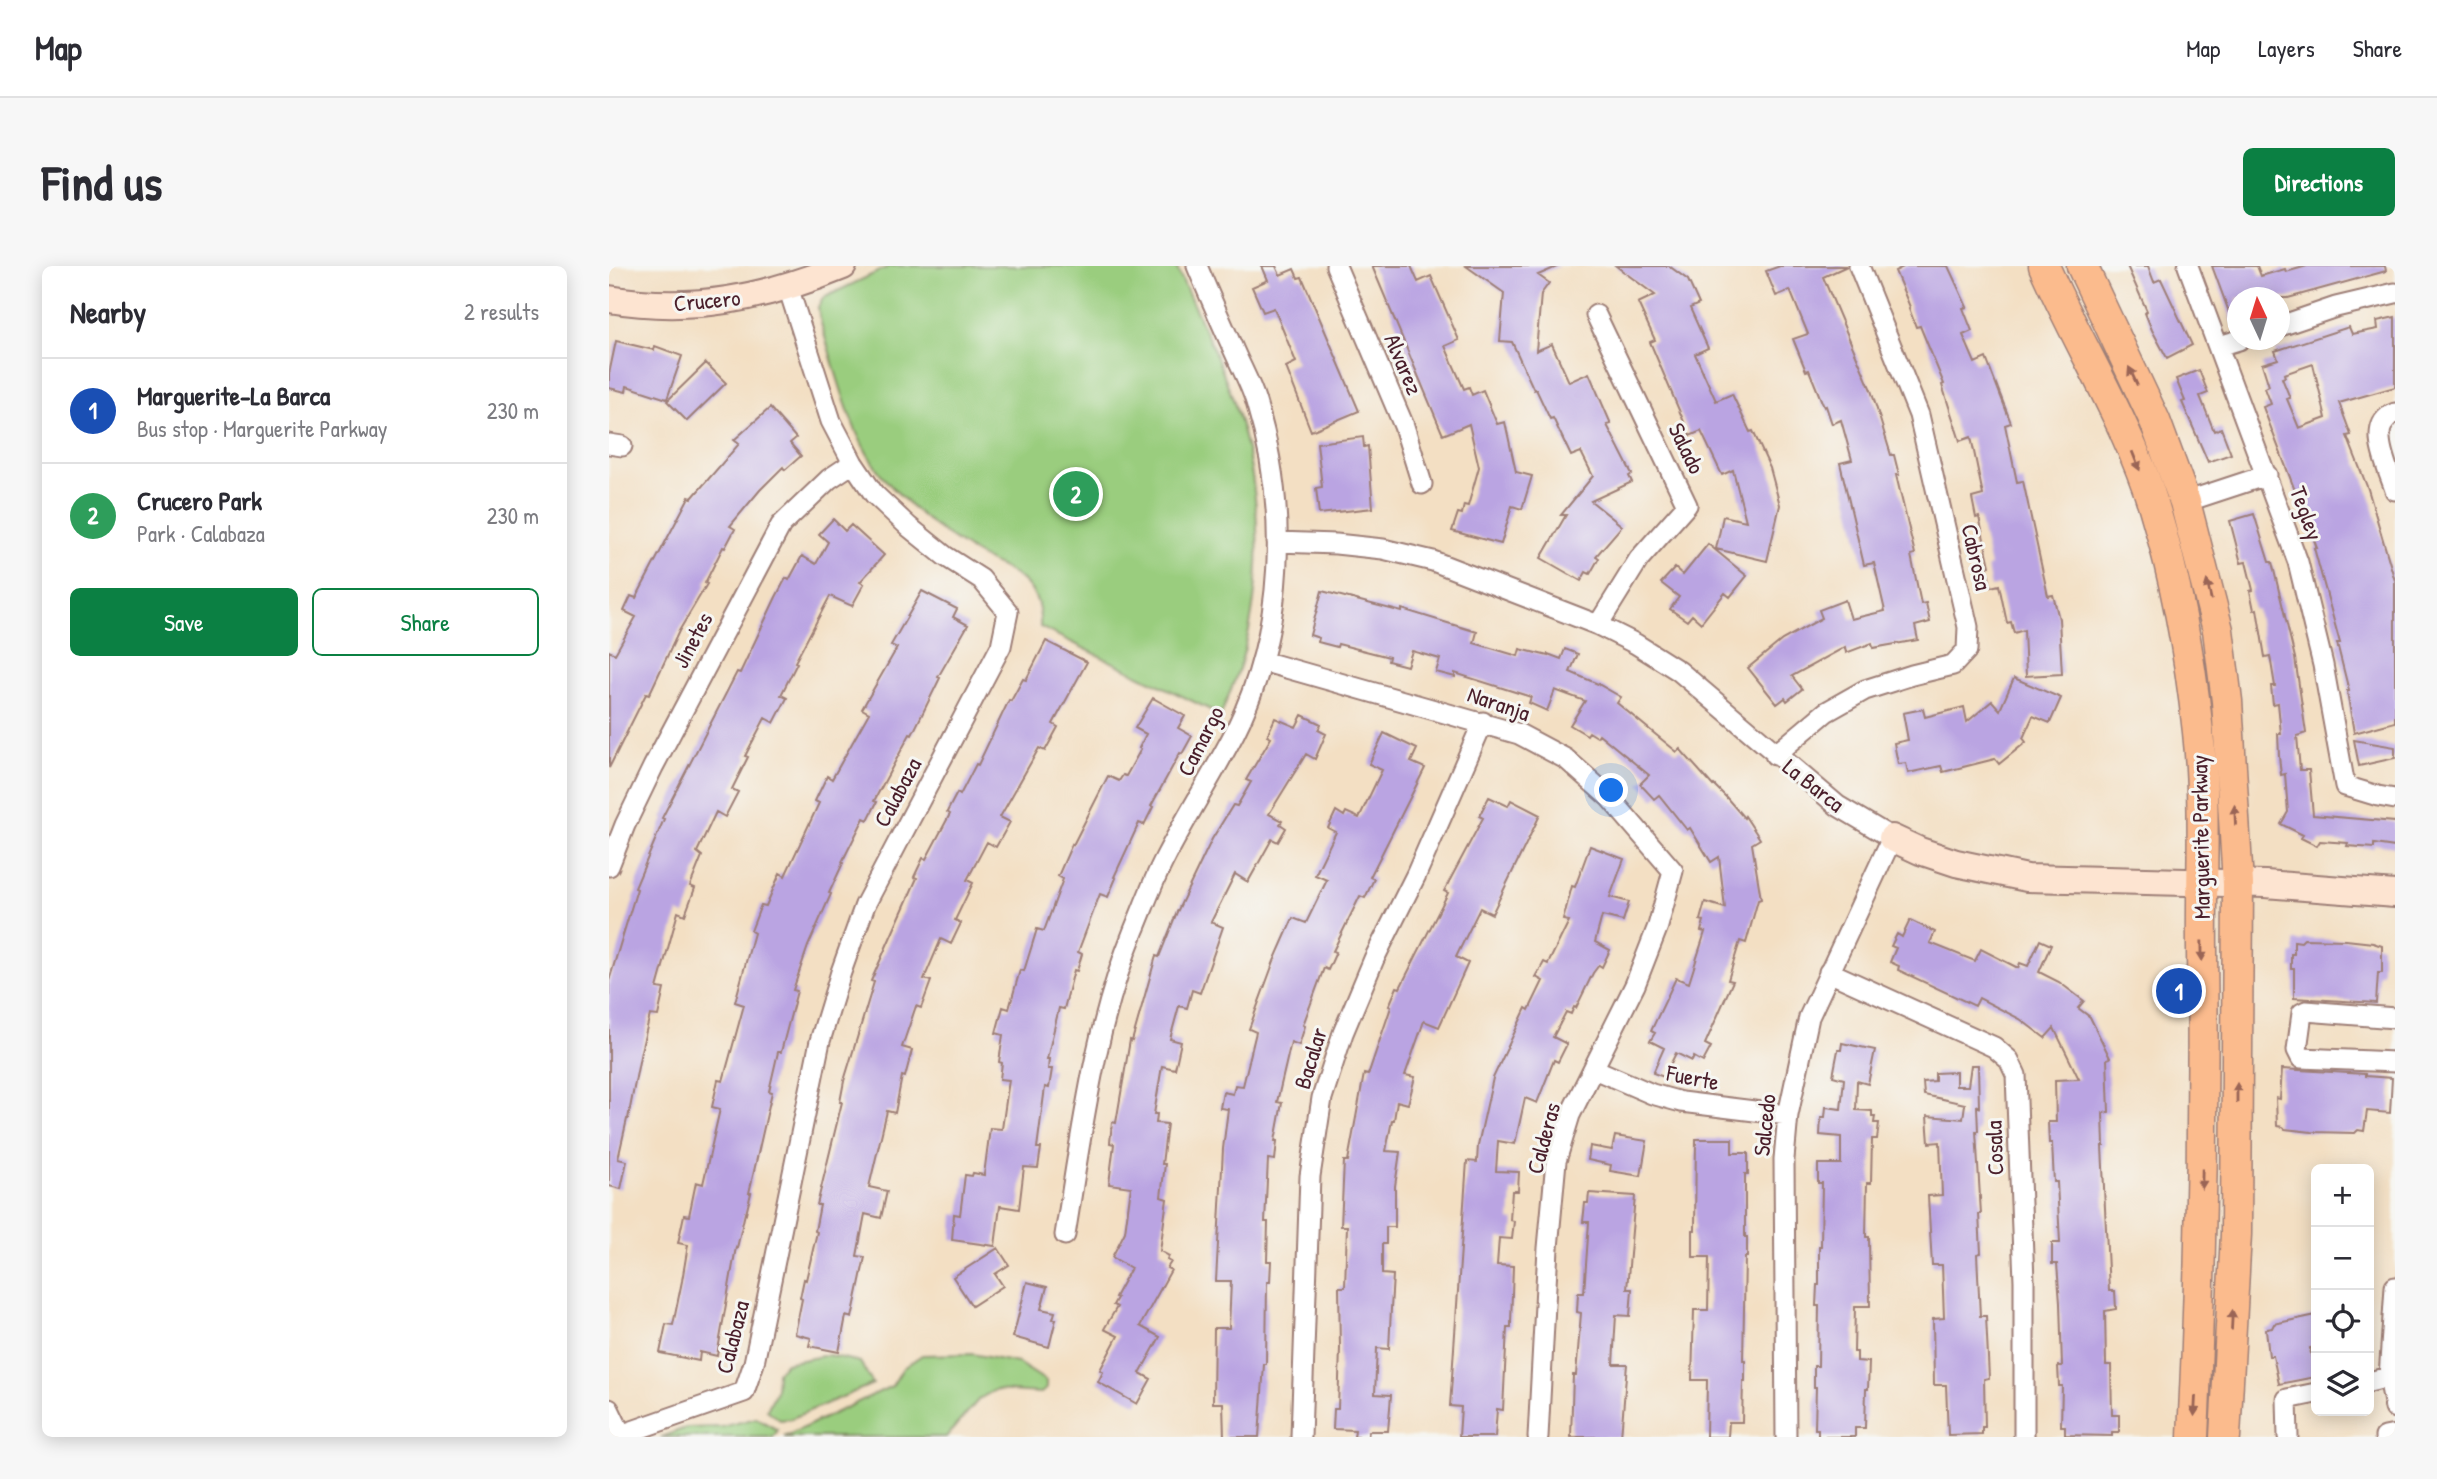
<!DOCTYPE html>
<meta charset="utf-8">
<style>
:root{--surface:#fff;--page:#f7f7f7;--text:#2b2b33;--muted:#7c7c81;--line:#e1e1e2;--accent:#0b8043}
body{margin:0;font-family:"Patrick Hand",sans-serif;background:var(--page);color:var(--text)}
.controls{position:absolute;right:21px;bottom:21px;display:grid;overflow:hidden;border-radius:10px;box-shadow:0 4px 18px #0003}
.controls button{width:63px;height:63px;display:grid;place-items:center;padding:0;border:0;border-bottom:2px solid var(--line);background:var(--surface);color:var(--text);font:35px sans-serif}
.compass{position:absolute;left:1618px;top:21px;width:63px;height:63px;border-radius:50%;background:var(--surface);box-shadow:0 4px 18px #0003;rotate:356deg}
.you{position:absolute;left:1003px;top:525px;width:24px;height:24px;margin:-18px;border:5px solid #fff;border-radius:50%;background:#1a73e8;box-shadow:0 0 0 10px #1a73e833}
.badge{display:grid;place-items:center;width:46px;height:46px;border-radius:50%;background:var(--accent);color:#fff;font-size:23px;font-weight:700}
.pin{position:absolute;translate:-50% -50%;border:4px solid #fff;box-shadow:0 2px 7px #0006}
.list{margin:0;padding:0;list-style:none}
h2{display:flex;justify-content:space-between;align-items:center;height:91px;margin:0;padding:0 28px;font-size:30px}
h2 small{font-size:23px;font-weight:400;color:var(--muted)}
.list li{display:grid;grid-template-columns:46px 1fr auto;gap:21px;align-items:center;box-sizing:border-box;height:105px;padding:0 28px;border-top:2px solid var(--line)}
.list b{display:block;font-size:26px;white-space:nowrap}
.list p{margin:0;font-size:23px;white-space:nowrap;color:var(--muted)}
.list em{font-size:23px;font-style:normal;color:var(--muted)}
.actions{display:flex;gap:14px;padding:21px 28px}
.actions a{flex:1;padding:16px 0;border:2px solid var(--accent);border-radius:10px;text-align:center;font-size:24px;color:var(--accent)}
.actions .main{background:var(--accent);color:#fff}
.icon{flex:none;width:38px;height:38px;fill:none;stroke:currentColor;stroke-width:2;stroke-linecap:round;stroke-linejoin:round}
.map{position:relative;flex:none;width:1786px;height:1171px;overflow:hidden;border-radius:10px}
header{display:flex;align-items:center;gap:42px;box-sizing:border-box;height:98px;padding:0 35px;background:var(--surface);border-bottom:2px solid var(--line)}
header strong{font-size:33px}
nav{display:flex;gap:38px;margin-inline-start:auto;font-size:24px}
.intro{display:flex;align-items:center;justify-content:space-between;box-sizing:border-box;height:168px;padding:0 42px}
h1{margin:0;font-size:49px}
.button{padding:18px 32px;border-radius:10px;background:var(--accent);color:#fff;font-size:24px;font-weight:700}
main{display:flex;gap:42px;padding:0 42px}
aside{flex:1;background:var(--surface);border-radius:10px;box-shadow:0 4px 18px #0003}
.map>svg:first-child{display:block}
.green{fill:#9acd7e;stroke:#727654;stroke-width:2}
.building{fill:#baa4e2;fill-rule:evenodd}
.lines{fill:none;stroke-linecap:round;stroke-linejoin:round}
.street-casing{stroke:#9e7f77;stroke-width:23}
.secondary-casing{stroke:#9e7f77;stroke-width:30}
.primary-casing{stroke:#9e7f77;stroke-width:33}
.street{stroke:#fff;stroke-width:19}
.secondary{stroke:#fde4d1;stroke-width:26}
.primary{stroke:#fbbb8d;stroke-width:30}
.oneway{fill:#9a6557}
.labels{text-anchor:middle;dominant-baseline:central;stroke-width:6;stroke-linejoin:round;paint-order:stroke}
.street-label{font-size:23px;fill:#4a1f2b;stroke:#f6f6f2}
</style>
<header>
<strong>Map</strong>
<nav><a>Map</a><a>Layers</a><a>Share</a></nav>
</header>
<div class="intro"><h1>Find us</h1><a class="button">Directions</a></div>
<main>
<aside>
<h2>Nearby<small>2 results</small></h2>
<ul class="list">
<li><span class="badge" style="background:#1a4fb4">1</span><div><b>Marguerite-La Barca</b><p>Bus stop · Marguerite Parkway</p></div><em>230 m</em></li>
<li><span class="badge" style="background:#2e9e5b">2</span><div><b>Crucero Park</b><p>Park · Calabaza</p></div><em>230 m</em></li>
</ul>
<div class="actions"><a class="main">Save</a><a>Share</a></div>
</aside>
<div class="map">
<svg width="1786" height="1171" viewBox="0 0 1786 1171">
<rect width="100%" height="100%" fill="#f6f6f2"/>
<filter id="ink" filterUnits="userSpaceOnUse"><feTurbulence type="fractalNoise" baseFrequency=".0143" numOctaves="2"/><feDisplacementMap in="SourceGraphic" scale="14" xChannelSelector="R" yChannelSelector="G"/><feConvolveMatrix kernelMatrix="1 2 1 2 8 2 1 2 1" color-interpolation-filters="sRGB"/></filter>
<filter id="wash" filterUnits="userSpaceOnUse"><feTurbulence type="fractalNoise" baseFrequency=".00686" numOctaves="4" result="noise"/><feDisplacementMap in="SourceGraphic" scale="28" xChannelSelector="R" yChannelSelector="G"/><feGaussianBlur stdDeviation="1.57" result="paint"/><feColorMatrix in="noise" values="0 0 0 0 0 0 0 0 0 0 0 0 0 0 0 0 0 1.4 0 .05"/><feComposite in="paint" operator="in"/></filter>
<g filter="url(#wash)">
<rect width="100%" height="100%" fill="#f3dfc3"/>
<path class="green" d="M281,0H567C590,53 618,107 633,163C653,236 654,316 634,389C629,410 619,429 612,449L431,361C432,346 430,333 420,321C408,306 387,300 371,290C340,272 307,247 283,221C248,185 235,134 221,87C217,72 210,56 209,41L214,32Z
M363,1088L409,1097L437,1115V1123L432,1127L386,1124L370,1133L337,1171H175L283,1120L294,1102L313,1089Z
M219,1089L251,1096L264,1118L181,1153L171,1154L158,1144L167,1125L168,1106L177,1097Z
M147,1152L169,1164L164,1171H52L77,1162L113,1161Z"/>
<g id="blocks">
<path class="building" d="M653,0H667L671,9L685,3L689,12L693,11L750,145L702,165L677,101L687,96L665,42L654,46L643,21L659,14Z
M763,0H802L809,16L822,10L850,74L836,80L855,123L860,121L863,129L874,124L888,158L896,156L907,206L923,210L913,243L903,240L892,278L843,265L849,247L853,248L855,239L859,240L870,201L860,158L834,169Z
M857,0H950L929,9L940,17L932,28L927,85L943,78L960,116L980,107L1002,158L998,159L1023,208L1020,210L1023,216L982,235L1013,260L987,290L990,292L981,308L977,306L972,315L932,292L957,249H952L984,210L972,186L962,190L944,152L941,153L927,123L925,124L903,76L891,75L895,27Z
M1007,0H1060L1079,14L1090,38L1081,42L1099,82L1086,88L1107,135L1123,128L1141,166L1144,165L1161,202L1171,239L1158,295L1107,283L1114,250L1137,255L1124,204L1113,209L1092,165L1081,170L1041,76L1046,74L1029,37L1046,29Z
M1171,0H1238L1214,11L1262,124L1282,189H1285L1290,209H1287L1306,288L1302,289L1312,338L1317,337L1321,356L1306,360L1309,374L1264,382L1263,377L1237,387L1236,381L1183,410L1193,423L1178,435L1176,432L1168,438L1139,402L1173,374L1213,352L1210,344L1236,334L1242,353L1276,345L1265,297L1255,299L1231,197L1243,194L1232,154L1223,158L1217,140L1215,141L1200,104L1197,105L1184,73L1199,68L1181,24L1167,30L1157,5Z
M1296,0H1339L1358,41L1354,42L1363,65L1354,69L1366,97L1377,92L1402,157L1396,159L1408,216L1414,215L1439,330L1444,329L1450,353L1453,408L1417,410L1415,364L1405,367L1402,356L1398,357L1390,319L1382,321L1378,301L1381,300L1370,251L1367,252L1363,232L1374,229L1362,171L1351,175L1333,119L1335,118L1311,60L1307,61L1300,42L1301,41L1286,5Z
M1518,0H1539L1545,16L1552,13L1583,79L1558,92L1543,64L1536,47L1538,45Z
M1603,0H1648L1652,10L1676,3L1677,6L1698,0H1776L1777,5L1679,32H1628V62H1626Z
M1786,51V121L1730,137L1742,169L1738,170L1759,223L1786,315V456L1745,467L1738,425H1740L1728,377H1731L1705,282H1708L1654,141L1662,138L1656,122L1660,120L1653,98L1669,93L1666,85L1740,61L1743,68L1769,63L1768,55ZM1704,98L1717,152L1690,162L1678,133L1681,132L1673,112L1676,111L1675,108Z
M7,75L45,84L46,80L73,90L58,133L18,120L17,126L0,122V108Z
M97,97L117,117L78,155L58,135Z
M1590,104L1599,127L1591,130L1605,165L1612,162L1622,188L1599,196L1573,136L1576,135L1567,113Z
M161,142L187,172L181,177L192,190L176,204L174,201L151,224L121,260L126,263L116,282L114,281L96,317L98,318L70,365L40,429L37,428L0,502V385L6,388L27,351L15,345L22,330L27,332L80,231L83,232L130,178L125,174Z
M754,171L755,181L759,180L764,242L710,248L707,222L713,221L708,177Z
M1645,248L1660,296H1663L1686,392L1697,467L1688,470L1691,504H1700L1704,549L1786,556V581L1765,578V582L1738,580L1739,577L1711,575L1708,580L1692,572L1694,569L1672,558L1679,546L1676,508L1672,509L1670,490L1669,468H1672L1669,437L1664,438L1662,420H1666L1661,390L1656,391L1648,343L1645,344L1641,325L1644,324L1637,296L1632,297L1621,255Z
M224,253L236,265L242,259L275,289L251,316L255,318L243,340L221,330L186,396L188,397L172,429L178,432L165,457L156,452L136,490L139,491L123,523L129,526L116,551L107,546L88,586L93,590L81,620L86,622L76,649L69,646L48,722L55,723L49,750L41,749L32,785L19,853H18L9,893L18,895L12,923L0,920V715L28,623L26,622L55,553L53,552L128,406L131,407L167,331L177,312L180,314L193,290L207,298L219,276L210,268Z
M1099,278L1138,310L1121,331L1116,327L1092,357L1083,349L1078,355L1061,343L1070,331L1052,317L1066,302L1074,309Z
M313,325L348,343L344,351L359,359L329,411L331,412L303,469L301,468L265,535L268,536L259,554L255,552L233,596L234,597L220,627L222,628L199,680L184,724L188,725L172,786H169L160,825L163,826L140,927H142L137,948L136,947L128,982L127,981L108,1090L91,1086L90,1095L51,1087L57,1058L64,1059L73,1015L79,979L69,977L75,949L80,950L87,916L94,918L111,843L103,841L109,814L114,815L135,739L126,736L145,667L142,665L152,639L157,640L171,607L176,610L210,537L206,535L218,510L223,513L260,447L253,443L288,382L282,379Z
M713,325L793,346V343L868,366L865,377L909,390L911,383L939,390V388L952,393L956,383L969,388L961,406L989,418L1012,431L1008,437L1068,486L1071,483L1104,520L1105,519L1117,531L1135,552L1136,550L1151,573L1143,578L1152,633L1149,634L1137,677L1131,675L1119,714L1124,715L1096,778L1102,781L1094,796L1085,791L1083,795L1067,787L1055,811L1044,807L1055,782L1041,775L1046,767L1042,765L1067,712L1080,717L1096,666L1092,665L1095,655L1091,654L1096,636L1116,642L1110,591L1102,596L1081,562L1078,564L1050,529L1045,533L1031,518L1040,509L990,468L988,471L980,466L978,469L961,459L976,435L946,424L938,445L920,437L922,431L846,407V411L827,406L831,393L803,385L798,400L779,395L780,391L729,378L728,381L709,376L710,372L701,369Z
M437,375L478,396L444,458L449,461L436,485L430,482L391,551L401,556L387,581L378,576L358,614L364,617L346,654L352,657L342,678L332,673L315,713L322,715L312,742L307,740L293,781L303,784L296,811L293,810L286,847L278,845L260,921L278,925L272,952L256,948L248,990L256,991L243,1052L237,1050L230,1086L200,1080L202,1072L186,1068L193,1033L191,1032L195,1013L197,1014L208,966L206,965L211,939H208L233,836H231L235,815L265,716L262,715L308,612L305,611L314,592L317,593L341,548L338,546L348,527L351,529L367,498L369,499L400,434L402,435L414,413L417,414Z
M1405,412L1452,432L1441,457L1424,450L1414,472L1417,476L1390,498L1386,493L1334,506L1332,500L1299,507L1297,497L1289,498L1285,477L1299,474L1294,447L1314,443L1316,451L1355,441L1358,456L1383,435L1391,444Z
M544,432L576,450L569,462L583,470L573,488L571,487L542,540L544,541L535,559L530,557L505,611L507,612L499,631L491,628L469,686L473,688L468,705L465,704L455,743L450,742L438,793H440L439,803H443L440,822L436,821L428,882H432L429,902L415,901L410,943L391,940L386,980L343,974L345,948L351,949L356,909L363,910L364,907L375,909L381,862L393,863L400,814L391,813L393,797L390,796L394,769L387,767L394,741L400,743L411,704L415,705L428,663L435,665L454,613L449,610L463,578L464,579L499,510L510,515L514,509L517,510L532,483L530,482L537,468L526,462Z
M693,449L712,458L709,464L717,468L706,493L697,488L660,548L673,555L671,558L677,562L669,576L663,573L639,616L626,608L602,656L614,661L591,727L583,724L578,742L570,740L561,773L572,776L566,803L553,800L545,848H548L547,857L558,858L553,898H556L552,931L558,933L551,985L560,990L558,994L562,996L558,1002L562,1004L531,1060L551,1071L531,1107L542,1113L528,1138L489,1116L494,1106L491,1104L509,1070L495,1063L508,1041L504,1039L508,1032L506,1031L522,1002L503,991L516,966L522,921L500,918L505,878L501,877L503,856L507,857L521,774L523,775L547,690L550,691L568,646L603,573L624,539L628,540L642,516L637,514L662,472L658,470L666,452L687,461Z
M775,467L808,483L802,496L816,502L761,611L765,613L756,632L751,630L724,685L727,686L719,704L715,702L694,759L696,760L690,779L682,776L668,836L673,837L666,875H668L666,894L659,893L656,956H659L658,995H662L661,1016H658L657,1098H655L650,1171H615L614,1137H604L605,1062H620L622,1015H607L614,883L619,843L611,842L614,826L624,828L626,819L634,820L647,766L640,763L665,695L684,652L697,657L718,614L706,609L727,566L719,562L727,545L735,550L737,546L750,552L773,504L760,498Z
M1745,474L1786,481V492L1750,500Z
M880,531L899,540L902,534L931,549L883,648L871,642L847,691L859,697L830,761L815,755L796,809L806,811L799,838L788,835L785,854H783L777,885L791,886L786,920V961H777V978H773V1008L784,1009L782,1043L780,1083L768,1082L766,1128L782,1129L781,1142L779,1165H760L759,1171H745L746,1164L724,1163L725,1143H729L731,1082L730,1021H736L738,960H732L735,895H739L755,808L759,809L782,741L780,740L788,721L791,722L839,627L835,625L874,552L870,550Z
M981,580L1015,593L1001,631L1020,636L1014,655L993,650L986,676L1001,684L993,701L990,699L984,707L967,742L965,741L962,748L957,746L944,771L958,778L949,796L945,794L928,837L916,832L906,878L889,875L887,905L910,906L909,925H903L901,954L905,955L903,973L890,972L888,999L904,1000L902,1056V1061H898L894,1144L888,1143L886,1171H850L852,1141L841,1140L858,895L868,896L869,879L884,812L917,742L920,744L934,715L927,711L935,696L939,698L960,655L954,654L963,620L966,621Z
M1301,654L1326,666L1321,677L1366,695L1372,683L1409,702L1411,697L1419,700L1431,674L1442,679L1430,706L1450,716L1475,735L1469,742L1481,751L1501,792L1498,793L1500,846L1494,847L1495,880H1493L1500,1025H1506L1507,1043L1496,1045L1497,1099H1502L1503,1149H1510V1166H1503V1170L1456,1169V1160H1452L1453,1120H1450L1449,1100H1453L1451,1037L1448,998H1443V977H1451L1448,916H1445L1443,877H1440L1439,856H1447L1446,814L1470,813L1445,762L1436,772L1411,753L1370,732L1366,740L1289,704L1290,700L1281,696L1287,682L1282,680L1288,668L1293,671Z
M1695,673L1737,674L1764,677L1773,680V707H1769L1767,737L1685,732V702H1682V688H1685V675L1692,676Z
M1233,777L1266,784L1259,818L1248,815L1247,844L1263,845V850H1266L1265,857H1270L1268,873H1263L1262,917H1258L1257,971H1260L1261,1040H1246L1245,1086H1248V1095L1260,1096L1259,1123H1257L1256,1162H1246V1171H1209V1163H1206L1207,1121H1205V1100H1209L1210,1040H1207L1208,1019H1210V980H1212L1213,917H1209V898H1232V871L1211,869L1212,851H1216L1217,841L1232,843L1235,813L1224,810L1229,784H1232Z
M1362,799H1369L1370,841L1368,840L1369,865H1367L1372,948H1370L1372,987L1368,988L1371,1050H1377L1380,1112L1375,1113L1376,1161H1373V1168L1339,1169L1337,1119H1325L1324,1053L1335,1052L1333,999H1323L1319,930L1333,929L1331,876L1320,877L1318,850L1354,853L1356,838L1315,829L1314,816L1326,815V807L1347,806V820H1359Z
M1673,803L1756,808V810L1783,812L1781,847L1758,845L1755,865L1749,864L1746,867L1703,866L1676,863L1674,861L1668,860L1667,832L1671,833Z
M1006,870L1038,875L1032,910L1001,905L1002,899L979,894L981,880L1003,884Z
M1087,873H1123V887H1139V908H1136V971H1138V991H1136L1134,1095H1136V1115H1134L1133,1156H1120L1119,1171H1097L1098,1114H1083L1085,1044H1099L1100,991H1084V964H1086Z
M980,927L1026,930L1018,1023H1023L1021,1050L1007,1049L1004,1098H1018L1012,1171H962L964,1109H967L972,1047L968,1046L969,1027H975L980,956H974L976,937H979Z
M389,982L400,999L386,1008L394,1020L363,1040L344,1011Z
M418,1016L438,1021L432,1043L446,1046L444,1053H447L440,1081L404,1071Z
M1707,1049V1081L1701,1082L1706,1111L1670,1118L1664,1090H1660L1657,1063L1663,1062L1665,1058Z"/>
</g>
</g>
<g filter="url(#ink)">
<use href="#blocks" fill-opacity="0" stroke="#9e7f77" stroke-width="2"/>
<g class="lines">
<defs>
<path id="street" d="M727,0L795,160L813,218
M1579,0L1689,296L1714,399L1736,520L1769,530L1786,533
M987,49L1078,239L1030,293L989,359
M1671,60L1727,41L1786,27
M1610,80L1630,74
M1786,147C1756,158 1779,202 1786,224
M0,178L13,180
M1576,236L1658,209
M668,276L727,278L774,283L824,295L989,359L1027,378L1070,405L1229,540L1283,572L1200,751L1179,849L1175,893L1177,1171
M653,395L910,468L957,493L1001,532L1064,605L1049,660L1026,719L961,849L947,895L939,982L929,1171
M1166,489L1217,446L1256,424L1303,409L1344,399L1358,384L1359,361L1310,149L1250,0
M0,600L16,559L44,501L172,259L220,213L244,197
M1220,706L1385,781L1400,794L1407,809L1415,1015V1171
M1786,752L1697,745L1693,747L1688,784L1692,792L1786,796
M985,803L1043,828L1072,836L1179,849
M456,969C473,866 485,762 525,664C535,640 544,615 556,592C578,549 604,509 626,466C676,365 680,243 647,136C642,119 633,103 626,87C613,58 600,29 588,0
M1786,1021L1780,1111L1786,1142
M1760,1116L1780,1111
M0,1143L12,1168
M6,1171L135,1126L145,1097L211,775L232,706L256,639L392,380L399,346L372,313L336,290L300,261L265,228L244,197L222,155L179,21
M692,1171L701,910L713,832L734,767L765,693L807,609L874,456
M1679,1171L1678,1133L1707,1127
M1776,1171L1786,1169"/>
<path id="secondary" d="M0,33C84,47 156,32 234,0
M1283,572L1311,585L1347,597L1418,612L1656,618L1786,628"/>
<path id="primary" d="M1435,0C1470,80 1519,157 1545,241C1567,314 1581,390 1589,466C1597,538 1592,611 1593,683C1595,846 1592,1008 1584,1171
M1473,0L1546,155L1576,236L1609,364L1618,435L1629,618L1627,968L1616,1171"/>
</defs>
<use href="#street" class="street-casing"/>
<use href="#secondary" class="secondary-casing"/>
<use href="#primary" class="primary-casing"/>
<use href="#street" class="street"/>
<use href="#secondary" class="secondary"/>
<use href="#primary" class="primary"/>
</g>
<defs><path id="oneway-solid" d="M-6-.8H1V-3.2L6.5 0L1 3.2V.8H-6Z" transform="scale(1.75)"/></defs>
<g class="oneway">
<use href="#oneway-solid" transform="translate(1524 110) rotate(-115)"/>
<use href="#oneway-solid" transform="translate(1527 195) rotate(68)"/>
<use href="#oneway-solid" transform="translate(1600 324) rotate(-103)"/>
<use href="#oneway-solid" transform="translate(1626 549) rotate(-93)"/>
<use href="#oneway-solid" transform="translate(1593 685) rotate(89)"/>
<use href="#oneway-solid" transform="translate(1628 827) rotate(-90)"/>
<use href="#oneway-solid" transform="translate(1593 913) rotate(91)"/>
<use href="#oneway-solid" transform="translate(1623 1054) rotate(-87)"/>
<use href="#oneway-solid" transform="translate(1586 1140) rotate(93)"/>
</g>
</g>
<g class="labels">
<g class="street-label">
<text transform="translate(98 34) rotate(-5)">Crucero</text>
<text transform="translate(795 98) rotate(67)">Alvarez</text>
<text transform="translate(1078 182) rotate(64)">Salado</text>
<text transform="translate(1698 247) rotate(70)">Tegley</text>
<text transform="translate(1368 291) rotate(77)">Cabrosa</text>
<text transform="translate(83 374) rotate(-62)">Jinetes</text>
<text transform="translate(890 437) rotate(19)">Naranja</text>
<text transform="translate(591 475) rotate(-63)">Camargo</text>
<text transform="translate(1205 519) rotate(38)">La Barca</text>
<text transform="translate(288 526) rotate(-62)">Calabaza</text>
<text transform="translate(1591 571) rotate(-91)">Marguerite Parkway</text>
<text transform="translate(701 792) rotate(-73)">Bacalar</text>
<text transform="translate(1084 811) rotate(11)">Fuerte</text>
<text transform="translate(1155 859) rotate(-84)">Salcedo</text>
<text transform="translate(934 872) rotate(-75)">Calderas</text>
<text transform="translate(1385 882) rotate(-92)">Cosala</text>
<text transform="translate(123 1071) rotate(-76)">Calabaza</text>
</g>
</g>
</svg>
<div class="controls">
<button>+</button>
<button>−</button>
<button><svg class="icon" aria-label="locate" viewBox="0 0 24 24"><circle cx="12" cy="12" r="6"/><path d="M12 2v4M12 18v4M2 12h4M18 12h4"/></svg></button>
<button><svg class="icon" aria-label="layers" viewBox="0 0 24 24"><path d="M12 4l9 5-9 5-9-5zM3 14l9 5 9-5"/></svg></button>
</div>
<svg class="compass" viewBox="-18 -18 36 36"><path d="M0-13l5 13h-10z" fill="#e53935"/><path d="M0 13l5-13h-10z" fill="#7c7c81"/></svg>
<div class="you"></div>
<div class="pin badge" style="left:1570px;top:725px;background:#1a4fb4">1</div>
<div class="pin badge" style="left:467px;top:228px;background:#2e9e5b">2</div>
</div>
</main>
